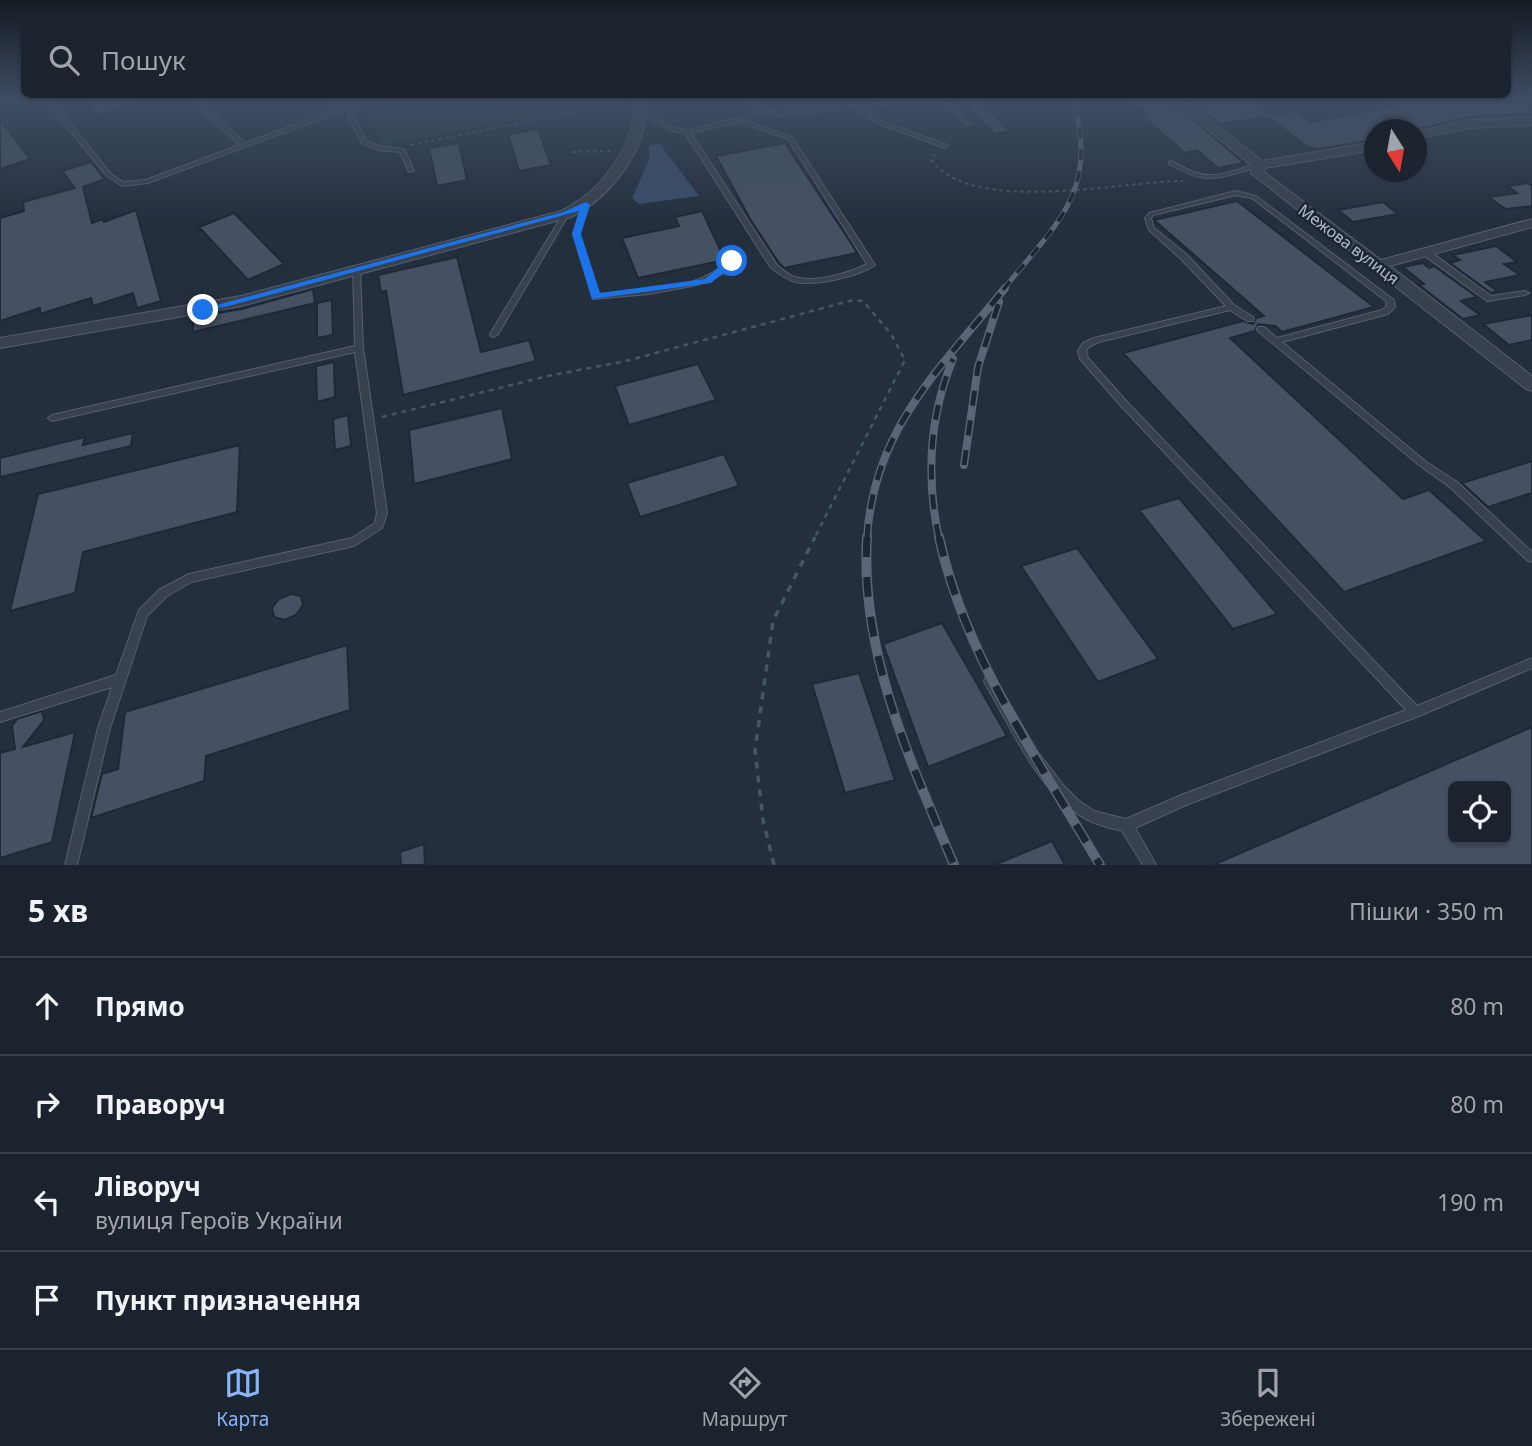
<!DOCTYPE html>
<html lang="uk">
<meta charset="utf-8">
<style>
:root{--surface:#1b232e;--page:#242b36;--text:#f1f3f6;--muted:#a0a4aa;--line:#39404a;--accent:#8ab4f8}
body{margin:0;font-family:"Noto Sans",sans-serif;background:var(--page);color:var(--text)}
.controls{position:absolute;right:21px;bottom:21px;display:grid;overflow:hidden;border-radius:10px;box-shadow:0 2px 5px #0004}
.controls button{width:63px;height:63px;display:grid;place-items:center;padding:0;border:0;border-bottom:2px solid var(--line);background:var(--surface);color:var(--text);font:35px sans-serif}
.compass{position:absolute;left:1364px;top:119px;width:63px;height:63px;border-radius:50%;background:var(--surface);box-shadow:0 2px 5px #0004;rotate:169deg}
.stop{position:absolute;width:21px;height:21px;margin:-16px;border:5px solid #1a73e8;border-radius:50%;background:#fff}
.stop.end{background:#1a73e8;border-color:#fff;box-shadow:0 2px 7px #0008}
.list{margin:0;padding:0;list-style:none}
h2{display:flex;justify-content:space-between;align-items:center;height:91px;margin:0;padding:0 28px;font-size:30px}
h2 small{font-size:23px;font-weight:400;color:var(--muted)}
.list li{display:grid;grid-template-columns:46px 1fr auto;gap:21px;align-items:center;box-sizing:border-box;height:98px;padding:0 28px;border-top:2px solid var(--line)}
.list b{display:block;font-size:26px;white-space:nowrap}
.list p{margin:0;font-size:23px;white-space:nowrap;color:var(--muted)}
.list em{font-size:23px;font-style:normal;color:var(--muted)}
.icon{flex:none;width:38px;height:38px;fill:none;stroke:currentColor;stroke-width:2;stroke-linecap:round;stroke-linejoin:round}
.map{position:relative;flex:none;width:1532px;height:865px;overflow:hidden}
.search{position:absolute;background:var(--surface);box-shadow:0 2px 5px #0004;left:21px;right:21px;top:21px;height:77px;display:flex;align-items:center;gap:18px;box-sizing:border-box;padding:0 24px;border-radius:10px;color:var(--muted);font-size:26px}
.sheet{height:483px;background:var(--surface)}
nav{display:flex;justify-content:space-around;align-items:center;box-sizing:border-box;height:98px;border-top:2px solid var(--line);background:var(--surface);font-size:19px;color:var(--muted)}
nav a{display:grid;justify-items:center;gap:4px}
nav .on{color:var(--accent)}
.map>svg:first-child{display:block}
.green{fill:#263c3f}
.water{fill:#394c67}
.building{fill:#455162;stroke:#1f2835;stroke-width:2;fill-rule:evenodd}
.lines{fill:none;stroke-linecap:round;stroke-linejoin:round}
.service-casing{stroke:#565f6c;stroke-width:2}
.minor-casing{stroke:#565f6c;stroke-width:2}
.path-far2{stroke:#44595c;stroke-width:2;stroke-dasharray:3.5 3.5;stroke-linecap:butt}
.path-far1{stroke:#44595c;stroke-width:2.5;stroke-dasharray:5 5;stroke-linecap:butt}
.path{stroke:#44595c;stroke-width:3.5;stroke-dasharray:7 7;stroke-linecap:butt}
.service{fill:#38414e;fill-rule:evenodd}
.minor{fill:#38414e;fill-rule:evenodd}
.rail-far2-casing{stroke:#5a6575;stroke-width:5}
.rail-far1-casing{stroke:#5a6575;stroke-width:8}
.rail-casing{stroke:#5a6575;stroke-width:10}
.rail-far2{stroke:#1d2633;stroke-width:3.5;stroke-dasharray:11;stroke-linecap:butt}
.rail-far1{stroke:#1d2633;stroke-width:5;stroke-dasharray:15;stroke-linecap:butt}
.rail{stroke:#1d2633;stroke-width:7;stroke-dasharray:20;stroke-linecap:butt}
.route{fill:#1a73e8}
.labels{text-anchor:middle;dominant-baseline:central;stroke-width:5;stroke-linejoin:round;paint-order:stroke}
.far-street-label{font-size:16px;fill:#b4bcc9;stroke:#1d2633}
</style>
<div class="map">
<svg width="1532" height="865" viewBox="0 0 1532 865">
<rect width="100%" height="100%" fill="#242f3e"/>
<path class="green" d="M385,99H622V100L382,145L363,106Z"/>
<path class="water" d="M655,144H660L699,196L639,204L632,198L649,160V146Z"/>
<path class="building" d="M83,99H139L140,101L98,115Z
M960,99H977L1010,131L995,134Z
M1128,99H1169L1244,163L1218,168L1197,150L1185,153L1142,116L1148,115Z
M1188,99H1249L1271,115L1296,111L1311,122L1394,106L1383,99H1510L1532,106V114L1468,117L1415,130L1408,126L1375,130V140L1318,149L1308,147L1268,117L1219,124Z
M0,119L30,159L0,169Z
M538,129L551,165L519,171L508,134Z
M459,143L467,180L437,186L429,148Z
M785,143L851,243L857,253L784,268L779,263L750,219L716,156Z
M91,162L105,179L83,187L92,223L103,219L104,222L136,210L161,301L137,308L133,293L93,306L91,298L40,314V308L0,321V218L24,211L23,202L75,188L62,171Z
M1527,183L1532,186V206L1506,209L1488,197L1517,193L1507,186Z
M1237,201L1374,307L1282,332L1275,326L1258,324L1255,331L1230,338L1403,499L1429,490L1486,541L1344,592L1123,353L1243,321L1253,324L1256,318L1264,316L1154,220Z
M1383,202L1398,214L1353,222L1338,210Z
M702,211L725,260L638,278L622,238L679,226L675,217Z
M234,213L284,264L248,280L199,227Z
M1496,246L1517,262L1504,264L1520,275L1485,282L1497,291L1491,293L1450,263L1460,260L1453,255Z
M457,257L481,352L529,340L536,361L403,395L386,291L381,292L378,275Z
M1423,263L1429,268L1434,266L1477,297L1461,301L1480,315L1463,319L1419,285L1424,284L1403,267Z
M313,289L315,303L193,332V317L242,309Z
M332,300L333,335L317,338V303Z
M1532,315V340L1509,345L1483,324Z
M334,362L335,397L317,402L316,366Z
M698,364L716,400L629,425L615,386Z
M502,408L512,459L414,484L409,430Z
M348,415L351,446L335,450L333,419Z
M133,433L131,446L0,477V458L85,437L83,445Z
M240,445L237,512L83,552L75,593L10,611L38,494Z
M724,454L739,486L640,517L627,483Z
M1532,461V493L1488,507L1462,483Z
M1179,498L1277,614L1233,629L1139,510Z
M1077,548L1158,659L1098,682L1021,566Z
M291,594L301,596L303,605L296,615L284,620L274,617L272,608L279,599Z
M942,623L1007,736L928,767L883,644Z
M347,645L350,710L206,756L204,781L91,818L102,774L118,769L125,712Z
M859,673L895,780L845,793L812,684Z
M42,711L44,720L23,747L75,732L52,842L0,858V753L15,749L12,726L17,719Z
M1532,727V865H1213ZM1453,786H1506V839H1453Z
M1052,841L1065,865H994Z
M424,844L425,865H401L400,852Z"/>
<g class="lines">
<defs>
<path id="service" d="M44,99H50L111,174L123,182L145,180L240,145L190,99H196L245,143L345,106H349L366,141L379,146L404,149L414,171L409,172L400,152L378,150L362,143L345,110L148,183L122,186L107,176Z
M743,99H749L758,109L777,112L926,99L949,103L971,124L966,125L945,105L924,102L863,108L881,121L947,145L948,146L945,148L877,123L856,108L777,116L754,111Z
M641,112H645L673,128L687,130L739,118L792,137L875,265C858,277 815,286 795,282C786,279 779,274 771,268L685,133L669,130L641,114ZM739,122L788,139L867,264C850,273 814,283 795,277C788,275 782,269 777,265L691,133Z
M1171,161C1180,165 1188,170 1197,173C1217,180 1240,168 1259,163L1262,165C1256,168 1248,170 1240,172C1209,182 1197,180 1169,164V162Z
M1236,191L1256,196L1394,300L1395,307L1388,314L1282,342L1425,461L1457,482L1532,552V562L1528,561L1451,488L1419,465L1258,331L1257,329L1258,327H1264L1277,338L1382,310L1387,306L1386,301L1252,198L1236,195L1153,215L1151,218L1154,228L1187,255L1234,305L1253,317L1254,319L1253,321H1247L1230,310L1099,342L1089,347L1086,351L1088,358L1128,403L1417,706L1532,658V668L1419,716L1186,805L1135,828L1156,865H1143L1122,831C1110,828 1097,825 1086,819C1039,794 1012,729 986,685L984,681L986,677L990,676L994,677L1037,751L1064,786L1078,800L1094,811L1126,819L1184,794L1406,710L1122,407L1080,359L1078,351L1083,343L1094,338L1226,306L1181,259L1149,230L1145,218L1149,213Z
M586,203L589,205L579,234L599,294C641,290 696,292 728,261L726,254L730,252L734,254L736,261L724,273L710,281L692,286L649,294L593,299L573,234L583,205Z
M566,212L569,214L498,334L494,337L491,336L490,334L563,214Z
M1422,250H1428L1491,296L1525,291L1529,293L1525,295L1487,301L1422,254Z
M353,266H356L360,268L363,348L387,513L382,528L354,546L191,582L167,596L147,616L110,728L77,865H65L98,728L112,687L0,722V712L116,675L139,610L159,590L189,574L352,538L375,523L377,513L355,352L52,421L48,418L52,415L355,346Z"/>
<path id="minor" d="M330,99H342L348,103L361,99H377L347,110Z
M635,99H646C650,146 612,197 571,217L241,306L0,348V338L241,296L561,211C602,191 636,146 635,99Z
M1171,99H1184L1262,161L1374,142V150L1265,168L1264,172L1381,260L1532,219V227L1390,266L1532,376V391L1526,389L1251,173L1252,166Z
M1532,117V125L1468,128L1416,139V132L1468,120Z"/>
</defs>
<use href="#service" class="service-casing"/>
<use href="#minor" class="minor-casing"/>
<path class="path-far2" d="M1525,99L1532,102
M411,145L628,101
M572,152L613,151
M935,154L931,160C973,216 1121,181 1183,181"/>
<path class="path-far1" d="M382,417L548,376L626,361L853,300L863,301L891,334L905,360L814,539"/>
<path class="path" d="M774,865L763,820L755,750L773,621L815,537"/>
<use href="#service" class="service"/>
<use href="#minor" class="minor"/>
<defs>
<path id="rail-far2" d="M1003,290C1058,221 1099,193 1073,99"/>
<path id="rail-far1" d="M964,465L978,367L999,302
M867,539C873,429 941,368 1005,288
M939,539C926,478 929,417 953,359"/>
<path id="rail" d="M867,537C860,653 910,760 954,865
M939,537C965,657 1039,761 1100,865"/>
</defs>
<use href="#rail-far2" class="rail-far2-casing"/>
<use href="#rail-far1" class="rail-far1-casing"/>
<use href="#rail" class="rail-casing"/>
<use href="#rail-far2" class="rail-far2"/>
<use href="#rail-far1" class="rail-far1"/>
<use href="#rail" class="rail"/>
</g>
<linearGradient id="sky" x2="0" y2="1"><stop stop-color="#141a22"/><stop offset="0.45" stop-color="#3f4d63"/><stop offset="1" stop-color="#3f4d63" stop-opacity="0"/></linearGradient>
<rect width="1532" height="220" fill="url(#sky)"/>
<path class="route" d="M586,202L590,205L581,234L600,293L705,279L729,259L737,261L711,283L592,299L572,234L579,211L203,313L198,310L563,212Z"/>
<g class="labels">
<g class="far-street-label">
<text transform="translate(1349 244) rotate(37)">Межова вулиця</text>
</g>
</g>
</svg>
<div class="controls">
<button><svg class="icon" aria-label="locate" viewBox="0 0 24 24"><circle cx="12" cy="12" r="6"/><path d="M12 2v4M12 18v4M2 12h4M18 12h4"/></svg></button>
</div>
<svg class="compass" viewBox="-18 -18 36 36"><path d="M0-13l5 13h-10z" fill="#e53935"/><path d="M0 13l5-13h-10z" fill="#a0a4aa"/></svg>
<div class="stop" style="left:732px;top:261px"></div>
<div class="stop end" style="left:203px;top:310px"></div>
<div class="search"><svg class="icon" aria-label="search" viewBox="0 0 24 24"><circle cx="10" cy="10" r="6"/><path d="M15 15l6 6"/></svg>Пошук</div>
</div>
<section class="sheet">
<h2>5 хв<small>Пішки · 350 m</small></h2>
<ul class="list">
<li><svg class="icon" aria-label="ahead" viewBox="0 0 24 24"><path d="M12 20V5M6 11l6-6 6 6"/></svg><div><b>Прямо</b></div><em>80 m</em></li>
<li><svg class="icon" aria-label="right" viewBox="0 0 24 24"><path d="M7 20v-9h11M14 6l5 5-5 5"/></svg><div><b>Праворуч</b></div><em>80 m</em></li>
<li><svg class="icon" aria-label="left" viewBox="0 0 24 24"><path d="M17 20v-9H6M10 6l-5 5 5 5"/></svg><div><b>Ліворуч</b><p>вулиця Героїв України</p></div><em>190 m</em></li>
<li><svg class="icon" aria-label="arrive" viewBox="0 0 24 24"><path d="M6 21V4h12l-3 4 3 4H6"/></svg><div><b>Пункт призначення</b></div></li>
</ul>
</section>
<nav>
<a class="on"><svg class="icon" aria-label="map" viewBox="0 0 24 24"><path d="M3 6l6-2 6 2 6-2v14l-6 2-6-2-6 2zM9 4v14M15 6v14"/></svg>Карта</a>
<a><svg class="icon" aria-label="directions" viewBox="0 0 24 24"><path d="M12 3l9 9-9 9-9-9zM9 14v-3h6M13 9l2 2-2 2"/></svg>Маршрут</a>
<a><svg class="icon" aria-label="saved" viewBox="0 0 24 24"><path d="M7 4h10v16l-5-4-5 4z"/></svg>Збережені</a>
</nav>
